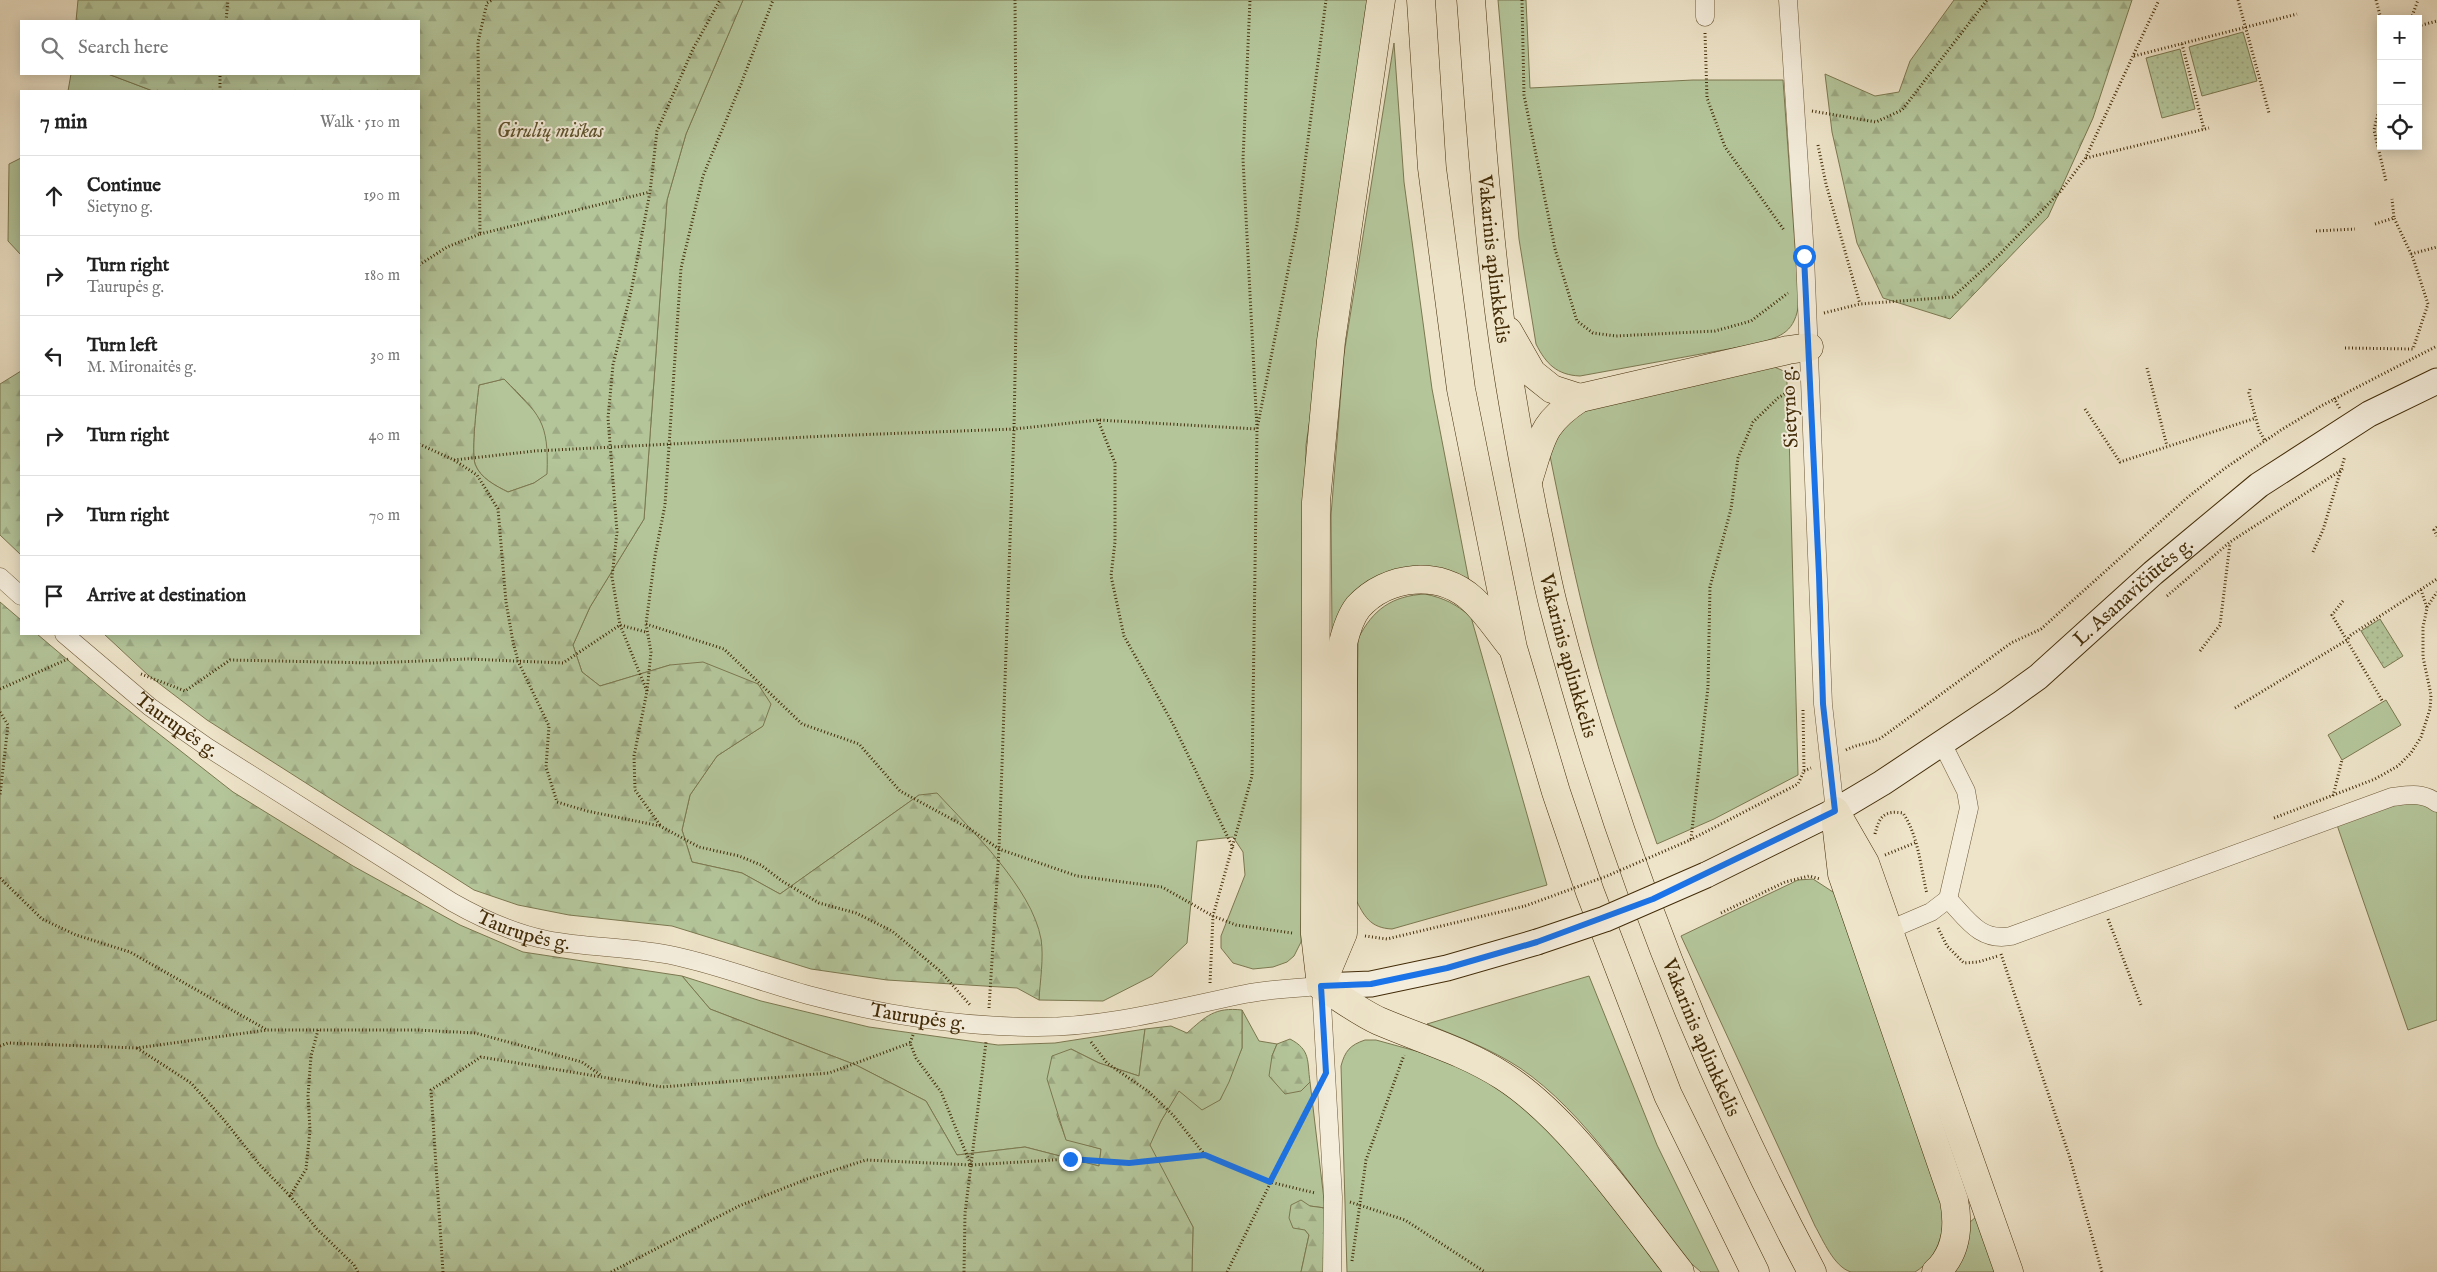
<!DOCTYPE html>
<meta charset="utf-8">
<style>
:root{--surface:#fff;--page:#f6f6f6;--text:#222;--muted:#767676;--line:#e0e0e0}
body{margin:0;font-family:"IM FELL English",serif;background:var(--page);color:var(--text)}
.controls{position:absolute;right:15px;top:15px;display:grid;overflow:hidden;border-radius:0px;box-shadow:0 2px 12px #0003}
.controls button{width:45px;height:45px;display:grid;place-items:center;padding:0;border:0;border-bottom:1px solid var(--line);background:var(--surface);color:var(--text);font:25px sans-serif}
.stop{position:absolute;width:15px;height:15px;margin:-11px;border:4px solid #1a73e8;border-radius:50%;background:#fff}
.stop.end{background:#1a73e8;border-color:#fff;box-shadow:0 1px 5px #0008}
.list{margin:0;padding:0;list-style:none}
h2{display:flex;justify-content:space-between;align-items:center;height:65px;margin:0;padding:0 20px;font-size:21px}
h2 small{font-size:16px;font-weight:400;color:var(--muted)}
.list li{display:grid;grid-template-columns:32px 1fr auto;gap:15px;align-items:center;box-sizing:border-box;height:80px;padding:0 20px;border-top:1px solid var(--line)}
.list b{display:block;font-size:19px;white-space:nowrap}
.list p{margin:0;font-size:16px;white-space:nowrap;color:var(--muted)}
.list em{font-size:16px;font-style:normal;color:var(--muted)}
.icon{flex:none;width:28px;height:28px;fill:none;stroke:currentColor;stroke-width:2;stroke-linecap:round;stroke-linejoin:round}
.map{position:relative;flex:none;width:2437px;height:1272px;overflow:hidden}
.search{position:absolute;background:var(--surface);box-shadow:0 2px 12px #0003;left:20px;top:20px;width:400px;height:55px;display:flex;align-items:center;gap:12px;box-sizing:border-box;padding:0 18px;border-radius:0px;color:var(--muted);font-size:19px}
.panel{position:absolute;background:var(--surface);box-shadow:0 2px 12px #0003;left:20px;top:90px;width:400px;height:545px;border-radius:0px}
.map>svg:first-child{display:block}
.grass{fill:#b4c59a;stroke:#7c7850}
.forest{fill:url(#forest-firs);stroke:#7c7850;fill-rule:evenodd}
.park{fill:url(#park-dots);stroke:#7c7850}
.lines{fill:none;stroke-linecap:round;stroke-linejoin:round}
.street-casing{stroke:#6e5a38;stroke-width:19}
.secondary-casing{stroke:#432c07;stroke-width:27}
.highway-casing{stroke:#432c07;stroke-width:29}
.path{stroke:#432c07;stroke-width:3;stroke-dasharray:1 2.5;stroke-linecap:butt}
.street{stroke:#f4eddc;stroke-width:18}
.secondary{stroke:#f4eddc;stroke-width:25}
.highway{stroke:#eee4c9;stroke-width:28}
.secondary-bridge-casing{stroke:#432c07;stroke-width:27;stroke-linecap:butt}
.path-bridge{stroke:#432c07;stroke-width:3;stroke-dasharray:1 2.5;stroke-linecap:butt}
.secondary-bridge{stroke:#f4eddc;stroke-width:25}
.route{stroke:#1a73e8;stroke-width:6}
.labels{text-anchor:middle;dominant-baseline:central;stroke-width:4;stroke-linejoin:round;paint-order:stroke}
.park-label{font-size:20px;font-style:italic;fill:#5f522c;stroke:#f4eddc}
.street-label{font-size:20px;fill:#432c07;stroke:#f4eddc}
</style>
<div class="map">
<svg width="2437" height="1272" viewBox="0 0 2437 1272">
<defs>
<pattern id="forest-firs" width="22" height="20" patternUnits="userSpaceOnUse" patternTransform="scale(1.25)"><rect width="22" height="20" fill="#b4c59a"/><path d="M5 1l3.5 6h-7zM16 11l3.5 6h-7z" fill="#9ca983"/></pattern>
<pattern id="park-dots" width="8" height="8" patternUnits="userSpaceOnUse" patternTransform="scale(1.25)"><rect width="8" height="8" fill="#b4c59a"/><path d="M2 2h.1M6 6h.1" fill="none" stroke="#9ca983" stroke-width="1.8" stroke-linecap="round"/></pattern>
</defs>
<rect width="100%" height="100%" fill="#eee4c9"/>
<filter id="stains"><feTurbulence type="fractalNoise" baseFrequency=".004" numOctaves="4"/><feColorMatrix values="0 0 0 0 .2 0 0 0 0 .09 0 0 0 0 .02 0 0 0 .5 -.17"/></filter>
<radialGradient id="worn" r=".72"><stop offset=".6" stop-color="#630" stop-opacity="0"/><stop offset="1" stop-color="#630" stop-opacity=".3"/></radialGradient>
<path class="grass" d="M743,0H1374L1306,445L1301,942L1294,956L1287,962L1273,967L1253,969L1233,963L1221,948V936L1245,875L1243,852L1233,837L1197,841L1187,943L1152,976L1103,1001L1039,1000L1041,940L919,795L780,894L742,873L692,862L682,830L690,795L717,756L763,726L670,665L600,686L582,672L573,645L590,607L644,519L667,200L686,134Z
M1498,0H1526L1530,88L1693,80H1783L1799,302C1795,332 1783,336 1756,344L1580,376C1557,375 1546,364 1536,344L1519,239Z
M1394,43L1404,182L1432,389L1469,581L1434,568L1332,631L1331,515L1344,354Z
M71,74H108L153,91H68Z
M21,158V255L8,241L9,164Z
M1772,366L1786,372L1788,395L1798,775L1714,819L1657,844C1634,778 1610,712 1592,644C1575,580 1562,515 1549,451L1552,437L1582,411Z
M504,379L540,417L548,440V474L534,483L508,492C496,486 480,478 475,464C471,449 477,402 479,385Z
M1425,594C1444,598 1456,604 1471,617L1547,885L1392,929C1370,928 1364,916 1355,898L1358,639C1373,609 1392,596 1425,594Z
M2386,700L2401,725L2342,760L2328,735Z
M2415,801L2437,811V1020L2408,1030L2337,825L2388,807Z
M1813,879L1833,892L1841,901L1943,1207C1945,1232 1938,1258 1915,1272C1901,1272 1863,1272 1851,1272C1834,1267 1823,1240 1815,1226L1681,936L1798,880Z
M682,976L761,1001L869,1027L998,1045L1055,1043L1145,1029L1139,1076L1099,1063L1071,1049L1057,1115L1066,1139L1101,1149L1099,1166L1025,1147L957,1155L926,1101L856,1065L710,1009Z
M1589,976L1657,1145L1719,1272H1701L1685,1258C1638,1196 1585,1112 1520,1068C1491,1049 1459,1037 1427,1024Z
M1242,1010L1259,1041L1277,1044L1272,1056L1301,1091L1310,1082L1325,1208L1310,1206L1305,1230L1309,1235L1301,1272H1192L1193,1227L1149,1145L1161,1121L1179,1090L1220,1100L1242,1048Z
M1365,1040H1376L1445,1059L1490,1079L1521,1102L1575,1160L1663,1272H1347L1341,1066C1345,1051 1350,1045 1365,1040Z
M1976,1217L1995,1272H1951L1970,1222Z"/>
<path class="forest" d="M78,0H743L686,134L667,200L644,519L590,607L573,645L582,672L600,686L670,665L703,662L758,684L771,704L763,726L717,756L690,795L682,830L692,862L742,873L780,894L919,795L937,793C971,830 1032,888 1041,939C1044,958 1040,981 1039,1000L1017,988L887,980L811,969L672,926L569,915L518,905L474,890L207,720L148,675L104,634H419V91H153L108,74H419V21H76ZM504,379C540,415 549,421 547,474L534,483L508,492C496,486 480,478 475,464C471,450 477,402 479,385Z
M1954,0H2132L2093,118L2048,217L1950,319L1883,298L1857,243L1832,132L1825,74L1875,96L1899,92L1910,61Z
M21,371V555L0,535V384Z
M0,602L21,620V634H37L108,694L233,792L353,866L460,925L523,952L682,976L710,1009L856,1065L926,1101L957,1155L1025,1147L1099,1166L1101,1149L1066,1140L1047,1079L1052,1056L1071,1049L1099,1063L1139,1076L1145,1029L1171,1026L1187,1033C1206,1016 1215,1007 1242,1010V1048L1229,1082L1220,1100L1202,1110L1179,1091L1161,1121L1150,1145L1193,1227L1192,1272H0Z
M1290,1039C1311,1050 1307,1061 1310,1082L1301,1091L1285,1094L1269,1076L1272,1056L1277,1044Z
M1301,1200L1310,1206L1325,1208L1324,1272H1301L1309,1235L1305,1230L1293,1228L1289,1218L1291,1205Z"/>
<path class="park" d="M2243,32L2257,81L2202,96L2189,47Z
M2180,49L2195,109L2162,118L2146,58Z
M2380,619L2403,656L2384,668L2361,631Z"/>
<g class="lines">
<defs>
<g id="street">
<path d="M1705,0V17"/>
<path d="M1788,0L1805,256L1823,704L1835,811"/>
<path d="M0,577L21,596"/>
<path id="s1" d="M64,634L150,707L207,747L452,902C482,919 512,933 547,940C589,948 633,947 675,956C721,966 764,983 808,995C883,1015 961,1027 1038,1027C1108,1027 1177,1008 1245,994C1270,989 1296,988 1321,986L1333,1197L1332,1272"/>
<path d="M1948,899C1967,919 1980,942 2011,936L2392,797C2409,795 2423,792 2437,803"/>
<path d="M1889,930L1931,912L1948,899L1969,808L1966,791L1942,743"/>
</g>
<g id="secondary">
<path id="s2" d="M1706,875L1835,811L1882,783L2002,703L2038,677L2153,573L2259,485L2369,414L2437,381"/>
<path d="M1321,986L1371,984L1447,968L1537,942"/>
</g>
<g id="highway">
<path d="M1421,0L1432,168L1461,389L1513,648L1556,792L1590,892L1668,1095L1755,1272"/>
<path id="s3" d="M1471,0C1479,106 1486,213 1500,319C1509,385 1521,451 1534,516C1541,547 1546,578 1554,608C1614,840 1700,1061 1812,1272"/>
<path d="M1508,331L1532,373L1552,389L1580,398"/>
<path d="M1529,478C1542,437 1542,423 1580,398L1788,350L1809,347"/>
<path d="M1835,811L1865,863L2009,1272"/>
<path d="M1836,822L1842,874L1954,1200C1959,1226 1957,1253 1936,1272"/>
<path d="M1322,983L1343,933V643C1346,631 1350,617 1358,607C1387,575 1440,569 1473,600C1487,613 1498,630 1510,645"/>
<path d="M1321,986L1315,934L1316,502L1331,341L1381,0"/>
<path d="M1321,986C1340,997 1359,1012 1379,1021C1421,1039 1464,1051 1503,1076C1569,1118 1631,1210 1680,1272"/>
</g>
</defs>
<use href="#street" class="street-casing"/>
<use href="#secondary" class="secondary-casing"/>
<use href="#highway" class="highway-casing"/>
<path class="path" d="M1522,0L1524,95L1555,249L1577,321L1593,333L1616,336L1715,331L1751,321L1788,293
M2238,0L2269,113
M2376,0L2381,19
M2411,19L2418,0
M226,21L228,0
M2418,26L2437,21
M1705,33L1707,98L1725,147L1784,230
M2182,44L2204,129
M2134,56L2297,14
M220,91V74
M2381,101L2374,130L2386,181
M1812,111L1876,122L1902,110L1987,0
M1818,145L1826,184L1860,304
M2086,158L2209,128
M2375,224L2394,218L2392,199
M2316,231L2355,229
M480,234L650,192
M2411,254L2437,247
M419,265L447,247L480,234L478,42L487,3L492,0
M1824,313L1860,304L1953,297L1998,256L2060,192L2085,159L2159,0
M2345,348L2413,349L2428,304L2413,258L2394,218
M2147,368L2167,446
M2250,389L2249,393L2259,430L2265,441
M2334,398L2340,409
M2085,409L2120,462L2256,418
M1098,420L1115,463V542L1111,576L1124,636L1173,724L1233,848
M419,444L454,460L477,475L498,509L506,602L513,642L518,661L549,726L546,767L557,802L587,811L660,826L699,847L739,856L761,865L782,881L819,903L856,913L892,931L940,971L971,1006
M454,460L535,451L827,436L1014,429L1098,420L1257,429L1297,225L1326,0
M2437,527L2434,530L2437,536
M2313,552L2323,530L2345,456
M2167,596L2230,542L2343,469
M2343,601L2332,615L2383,702
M2427,607L2437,592
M646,624L724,649L802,724L859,744L900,791L970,829L999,849L1077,876L1162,887L1213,916L1236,925L1292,933
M2200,651L2220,625L2230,543
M141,674L185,691L230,660L373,663L468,659L563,663L620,625L646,632
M0,689L68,659
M647,691L651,652L646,624L655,556L665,505L681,268L703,176L741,84L773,0
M2235,708L2347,640L2351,635L2437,579
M0,712L8,725L0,795
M1846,750C1857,744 1869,744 1881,738L2011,643L2041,629L2188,497L2224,469L2281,430L2321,406L2437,346
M1804,771L1811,768
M2333,796L2342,760
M2274,818L2375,779L2398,766L2411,753L2421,737L2430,709L2431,695L2423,657V627L2427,608L2421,590
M660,825L635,790L634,756L647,691L620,625L612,577L617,532L608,418L613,365L631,292L650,192L657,131L693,49L720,0
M1875,834C1879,817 1884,810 1903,813C1919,838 1920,865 1927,894
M1691,839L1708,687L1710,587L1731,509L1738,458L1753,422L1778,398L1791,390
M1690,840L1798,784L1804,771L1803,709
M1885,855L1917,842
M0,878L42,919L76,935L130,952L267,1030
M1721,913L1785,882L1809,876L1820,879
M2108,919L2141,1005
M1938,928L1947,946L1964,963L1978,962L1998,956
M1365,936L1387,939L1525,906
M2001,954L2070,1158L2102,1272
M1210,983L1213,916L1252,776L1257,429L1243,159L1250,0
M989,1008L999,849L1014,429L1017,270L1015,0
M318,1030L311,1056L308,1096L310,1130L306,1169L290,1196L317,1229L354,1265L358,1272
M913,1035L910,1043L916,1058L941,1092L971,1165L965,1213L964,1272
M1091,1042L1107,1063L1149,1092L1173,1115L1205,1155L1270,1182L1315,1193
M0,1046L8,1043L137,1048L267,1030H417L475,1033L582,1062L602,1076
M137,1048L191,1083L224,1120L259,1164L290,1196
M971,1165L986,1042
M1350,1202L1405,1220L1485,1272
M1352,1261L1366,1160L1404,1055
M443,1272L431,1090L481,1057L662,1087L829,1073L910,1043
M611,1272L739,1206L807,1179L866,1160L971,1165L1070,1159L1129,1163L1205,1155
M1227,1272L1308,1106"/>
<use href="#street" class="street"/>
<use href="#secondary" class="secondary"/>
<use href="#highway" class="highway"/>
<defs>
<path id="secondary-bridge" d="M1537,942L1605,919L1706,875"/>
</defs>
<use href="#secondary-bridge" class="secondary-bridge-casing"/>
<path class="path-bridge" d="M1525,906L1607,876L1690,840"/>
<use href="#secondary-bridge" class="secondary-bridge"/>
</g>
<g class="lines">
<path class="route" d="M1070,1159L1129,1163L1205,1155L1270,1182L1326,1073L1321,986L1371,984L1447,968L1537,942L1653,899L1835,811L1823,704L1819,575L1804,256"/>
</g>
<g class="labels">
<g class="park-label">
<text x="550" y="131">Girulių miškas</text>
</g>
<g class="street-label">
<text stroke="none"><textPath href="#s3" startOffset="260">Vakarinis aplinkkelis</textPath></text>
<text transform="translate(1790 407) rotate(-93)">Sietyno g.</text>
<text stroke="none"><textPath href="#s2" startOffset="515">L. Asanavičiūtės g.</textPath></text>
<text stroke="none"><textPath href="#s3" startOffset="664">Vakarinis aplinkkelis</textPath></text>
<text stroke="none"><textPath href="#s1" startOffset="145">Taurupės g.</textPath></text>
<text stroke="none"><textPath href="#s1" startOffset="550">Taurupės g.</textPath></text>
<text stroke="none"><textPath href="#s1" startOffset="955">Taurupės g.</textPath></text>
<text stroke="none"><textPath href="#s3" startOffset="1069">Vakarinis aplinkkelis</textPath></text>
</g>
</g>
<rect width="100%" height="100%" filter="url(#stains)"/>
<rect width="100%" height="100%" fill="url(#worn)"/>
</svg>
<div class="controls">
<button>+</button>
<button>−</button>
<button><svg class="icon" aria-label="locate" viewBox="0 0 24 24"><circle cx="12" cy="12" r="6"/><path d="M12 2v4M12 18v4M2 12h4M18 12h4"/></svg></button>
</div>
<div class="stop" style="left:1804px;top:256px"></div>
<div class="stop end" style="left:1070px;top:1159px"></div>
<div class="search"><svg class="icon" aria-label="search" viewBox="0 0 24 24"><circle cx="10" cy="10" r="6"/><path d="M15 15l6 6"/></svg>Search here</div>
<section class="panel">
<h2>7 min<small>Walk · 510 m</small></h2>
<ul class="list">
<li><svg class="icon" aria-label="ahead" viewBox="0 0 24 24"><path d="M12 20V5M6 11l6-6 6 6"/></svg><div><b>Continue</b><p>Sietyno g.</p></div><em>190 m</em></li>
<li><svg class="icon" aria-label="right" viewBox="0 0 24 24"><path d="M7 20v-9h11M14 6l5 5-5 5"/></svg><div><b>Turn right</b><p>Taurupės g.</p></div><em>180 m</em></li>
<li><svg class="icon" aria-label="left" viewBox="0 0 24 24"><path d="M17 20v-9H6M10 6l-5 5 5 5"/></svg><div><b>Turn left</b><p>M. Mironaitės g.</p></div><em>30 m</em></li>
<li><svg class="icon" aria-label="right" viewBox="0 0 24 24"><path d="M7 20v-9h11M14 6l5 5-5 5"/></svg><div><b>Turn right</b></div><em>40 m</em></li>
<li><svg class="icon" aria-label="right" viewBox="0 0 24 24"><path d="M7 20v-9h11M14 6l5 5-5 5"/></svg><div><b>Turn right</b></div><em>70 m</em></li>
<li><svg class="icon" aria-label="arrive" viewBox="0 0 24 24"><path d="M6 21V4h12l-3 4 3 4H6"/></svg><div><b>Arrive at destination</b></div></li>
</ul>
</section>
</div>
